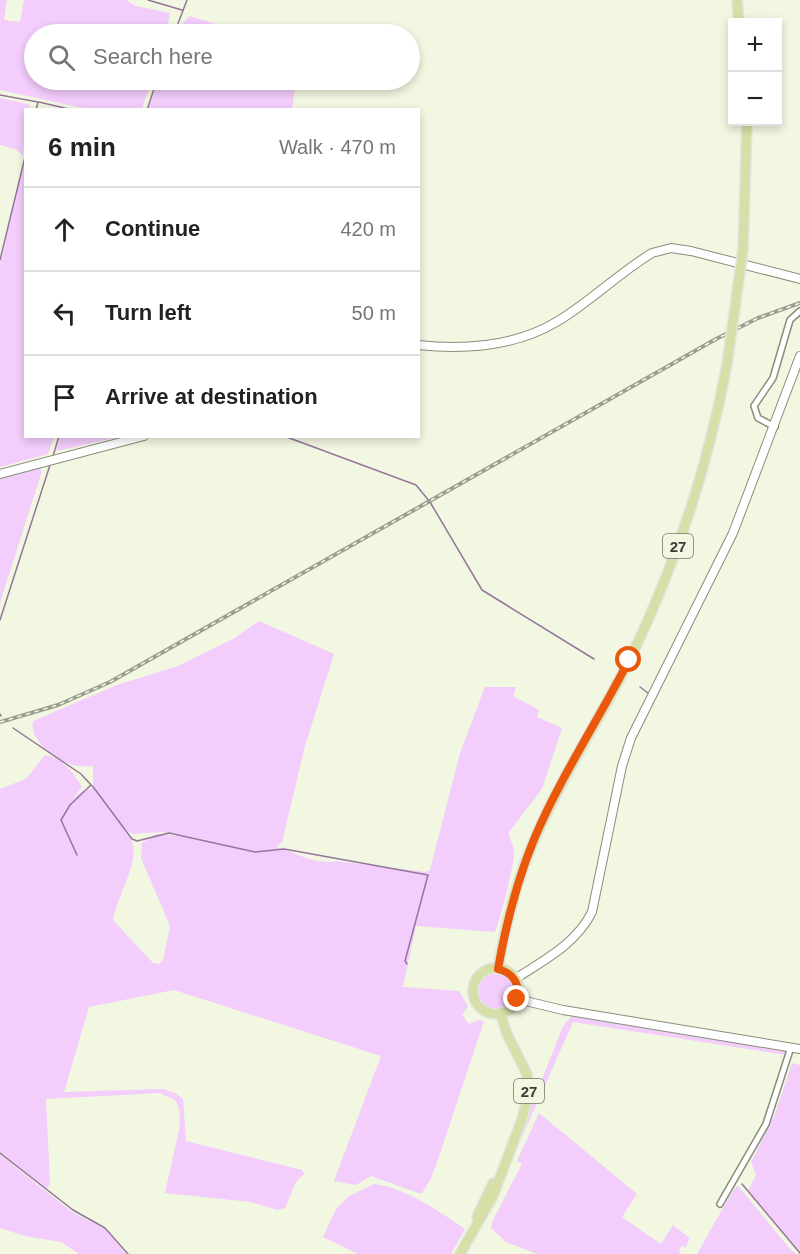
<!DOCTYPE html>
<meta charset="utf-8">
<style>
:root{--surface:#fff;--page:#f6f6f6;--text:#222;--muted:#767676;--line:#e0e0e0}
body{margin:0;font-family:Arial,sans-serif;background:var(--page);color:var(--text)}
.controls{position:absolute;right:18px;top:18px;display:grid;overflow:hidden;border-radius:0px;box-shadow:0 3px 9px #0003}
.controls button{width:54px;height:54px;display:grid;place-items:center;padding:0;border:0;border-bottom:2px solid var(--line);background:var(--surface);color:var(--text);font:30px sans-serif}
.stop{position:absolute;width:18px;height:18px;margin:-14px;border:4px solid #ea580c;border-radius:50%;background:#fff}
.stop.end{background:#ea580c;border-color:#fff;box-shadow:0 2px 6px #0008}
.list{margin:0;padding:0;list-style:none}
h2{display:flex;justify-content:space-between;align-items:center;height:78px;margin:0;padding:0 24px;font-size:26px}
h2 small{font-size:20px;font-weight:400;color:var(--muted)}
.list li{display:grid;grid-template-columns:39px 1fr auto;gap:18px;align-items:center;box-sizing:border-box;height:84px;padding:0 24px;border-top:2px solid var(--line)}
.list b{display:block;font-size:22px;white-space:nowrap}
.list em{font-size:20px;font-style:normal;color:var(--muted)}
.icon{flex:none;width:33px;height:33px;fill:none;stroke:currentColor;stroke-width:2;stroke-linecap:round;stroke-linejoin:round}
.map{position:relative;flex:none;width:800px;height:1254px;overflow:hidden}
.search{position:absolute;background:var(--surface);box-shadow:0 3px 9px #0003;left:24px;top:24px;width:396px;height:66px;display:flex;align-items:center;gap:15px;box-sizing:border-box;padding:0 21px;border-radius:33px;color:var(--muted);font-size:22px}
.panel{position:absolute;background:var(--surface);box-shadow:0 3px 9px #0003;left:24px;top:108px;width:396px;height:330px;border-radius:0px}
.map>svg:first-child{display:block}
.green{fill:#f3cdfc;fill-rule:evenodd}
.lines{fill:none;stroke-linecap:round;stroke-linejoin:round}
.stream{stroke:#95769b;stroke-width:1.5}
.street-casing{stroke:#898d7a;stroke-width:8}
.secondary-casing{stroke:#898d7a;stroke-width:10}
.primary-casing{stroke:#e4e4e3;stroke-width:12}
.street{stroke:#fff;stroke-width:5}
.secondary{stroke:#fff;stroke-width:8}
.primary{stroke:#d6dfa8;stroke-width:9}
.rail-casing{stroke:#9a9e8f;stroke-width:4}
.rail{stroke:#f2f7e1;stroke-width:1.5;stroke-dasharray:4.5;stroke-linecap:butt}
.primary-bridge-casing{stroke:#e4e4e3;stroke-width:12;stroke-linecap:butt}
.primary-bridge{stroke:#d6dfa8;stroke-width:9}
.route{stroke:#ea580c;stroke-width:8}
.labels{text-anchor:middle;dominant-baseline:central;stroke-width:4.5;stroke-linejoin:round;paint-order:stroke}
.shield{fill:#f2f7e1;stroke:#727569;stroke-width:1.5}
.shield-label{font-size:15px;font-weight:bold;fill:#3b3d35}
</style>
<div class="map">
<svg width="800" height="1254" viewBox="0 0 800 1254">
<rect width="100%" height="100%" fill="#f2f7e1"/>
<path class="green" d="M0,0H7L4,20L20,22L24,0H126L136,6L170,13L166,34H34V80H152L142,109H87L0,90Z
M190,16L247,34H176L179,27Z
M159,80H296L292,109H148Z
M0,98L28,104L31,109L26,110L23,156L17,150L0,145Z
M25,155L26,436L54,437L48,454L0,467V265Z
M60,437V436L118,437L58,451L56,449Z
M39,467L42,471L0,603V478Z
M259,621L334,654L305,746L282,842L276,847C296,852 316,866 336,861L426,872L430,870L460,753L485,687H516L513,696L539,710L537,717L562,728L542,789L509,832C509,839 513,843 514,850C516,859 500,920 495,932L416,926L403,987L459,991L468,1006L462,1015L469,1024L478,1020L484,1021L439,1157L430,1181L421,1194L371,1176L356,1185L334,1181L381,1056L174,990L89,1007L64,1092L163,1089L175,1093L183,1099L186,1141L302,1170L304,1174L296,1182L285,1208L277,1210L251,1202L165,1193L180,1125L179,1108L175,1100L160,1093L46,1099L50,1184L46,1189L0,1152V789L26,779L45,755C61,757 75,774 82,787L72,799L82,791L93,788V766C87,766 79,767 73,765C57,760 28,740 33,721L117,685L178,666L233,639ZM122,826L132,834L163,832L212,841L163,834H155L142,843L141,858L170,926L163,960L159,964L153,963L113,920C117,896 140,862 132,842C130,836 124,830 122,826Z
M478 991a18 18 0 1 1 36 0a18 18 0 1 1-36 0Z
M579,1016L787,1050L786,1055L573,1022L498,1191L563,1026L571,1017Z
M792,1063L800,1065V1251L748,1191L756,1175L751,1162L775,1114Z
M539,1113L637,1194L622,1217L661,1244L673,1225L690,1238L685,1248L682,1245L679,1250L681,1254H537L506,1242L491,1228L492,1222L522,1164L517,1161Z
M0,1155L72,1212L105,1229L126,1254H79L61,1242L25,1236L0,1228Z
M374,1184C406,1188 439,1211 465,1229L451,1254H358L323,1237L336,1209L349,1196Z
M738,1186L790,1249L796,1254H697L734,1189Z"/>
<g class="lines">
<path class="stream" d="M148,0L182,10
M174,34L187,0
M0,95L38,102L36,110
M39,102L73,110
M147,110L157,80
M0,260L26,153
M284,436L416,485L430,502L482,590L594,659
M53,456L59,436
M0,620L50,465
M640,687L648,693
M0,714L1,716
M13,728L81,774L94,788L132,839L137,841L169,833L255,852L284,849L428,875L405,961L407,964
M77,855L61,820L70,805L91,785
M0,1153L73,1210L105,1228L128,1254
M742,1184L800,1253"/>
<defs>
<path id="street" d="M775,427L758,418L754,406L773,378L790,320L800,311
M720,1204L766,1124L791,1047"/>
<path id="secondary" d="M418,345C465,350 517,346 558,321C591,301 619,273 652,253L671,248L691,251L800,279
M0,474L144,436
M515,979C544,960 576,944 592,912L622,766L631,738L733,533L800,356
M517,999L563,1010L800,1049"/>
<path id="primary" d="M737,0L739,22
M743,250L747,122
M473 991a23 23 0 1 1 46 0a23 23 0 1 1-46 0Z
M498,969C506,922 517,877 537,834C563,774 600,719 629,661C675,567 708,467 727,364
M477,1217L493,1183
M460,1254L493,1196L522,1119L528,1095L527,1074L507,1034L500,1013"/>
</defs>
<use href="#street" class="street-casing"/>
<use href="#secondary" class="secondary-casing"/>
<use href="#primary" class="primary-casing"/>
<use href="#street" class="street"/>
<use href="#secondary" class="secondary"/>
<use href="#primary" class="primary"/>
<defs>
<path id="rail" d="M0,722L58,705L110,682L716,339L758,318L800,303"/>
</defs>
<use href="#rail" class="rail-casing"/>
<use href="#rail" class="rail"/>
<defs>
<path id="primary-bridge" d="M727,364L743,250"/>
</defs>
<use href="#primary-bridge" class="primary-bridge-casing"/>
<use href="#primary-bridge" class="primary-bridge"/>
</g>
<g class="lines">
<path class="route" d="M517,999C520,984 513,973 498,969C506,924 517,880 535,837C561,776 599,719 629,660"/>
</g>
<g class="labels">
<g class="shield">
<rect x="663" y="534" width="30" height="24" rx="4.5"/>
<rect x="514" y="1079" width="30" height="24" rx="4.5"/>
</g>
<g class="shield-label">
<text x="678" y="546">27</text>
<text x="529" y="1091">27</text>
</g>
</g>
</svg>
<div class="controls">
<button>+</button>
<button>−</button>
</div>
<div class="stop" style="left:629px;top:660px"></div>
<div class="stop end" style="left:517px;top:999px"></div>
<div class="search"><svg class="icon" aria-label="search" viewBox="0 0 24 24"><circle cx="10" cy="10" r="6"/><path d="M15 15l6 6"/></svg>Search here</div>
<section class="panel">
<h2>6 min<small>Walk · 470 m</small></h2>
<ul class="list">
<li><svg class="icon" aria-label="ahead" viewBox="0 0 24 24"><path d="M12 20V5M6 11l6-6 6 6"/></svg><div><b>Continue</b></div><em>420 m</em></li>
<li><svg class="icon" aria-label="left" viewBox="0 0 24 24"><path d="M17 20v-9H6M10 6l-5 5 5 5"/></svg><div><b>Turn left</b></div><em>50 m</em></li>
<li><svg class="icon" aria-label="arrive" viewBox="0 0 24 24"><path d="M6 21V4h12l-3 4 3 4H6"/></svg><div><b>Arrive at destination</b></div></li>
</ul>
</section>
</div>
